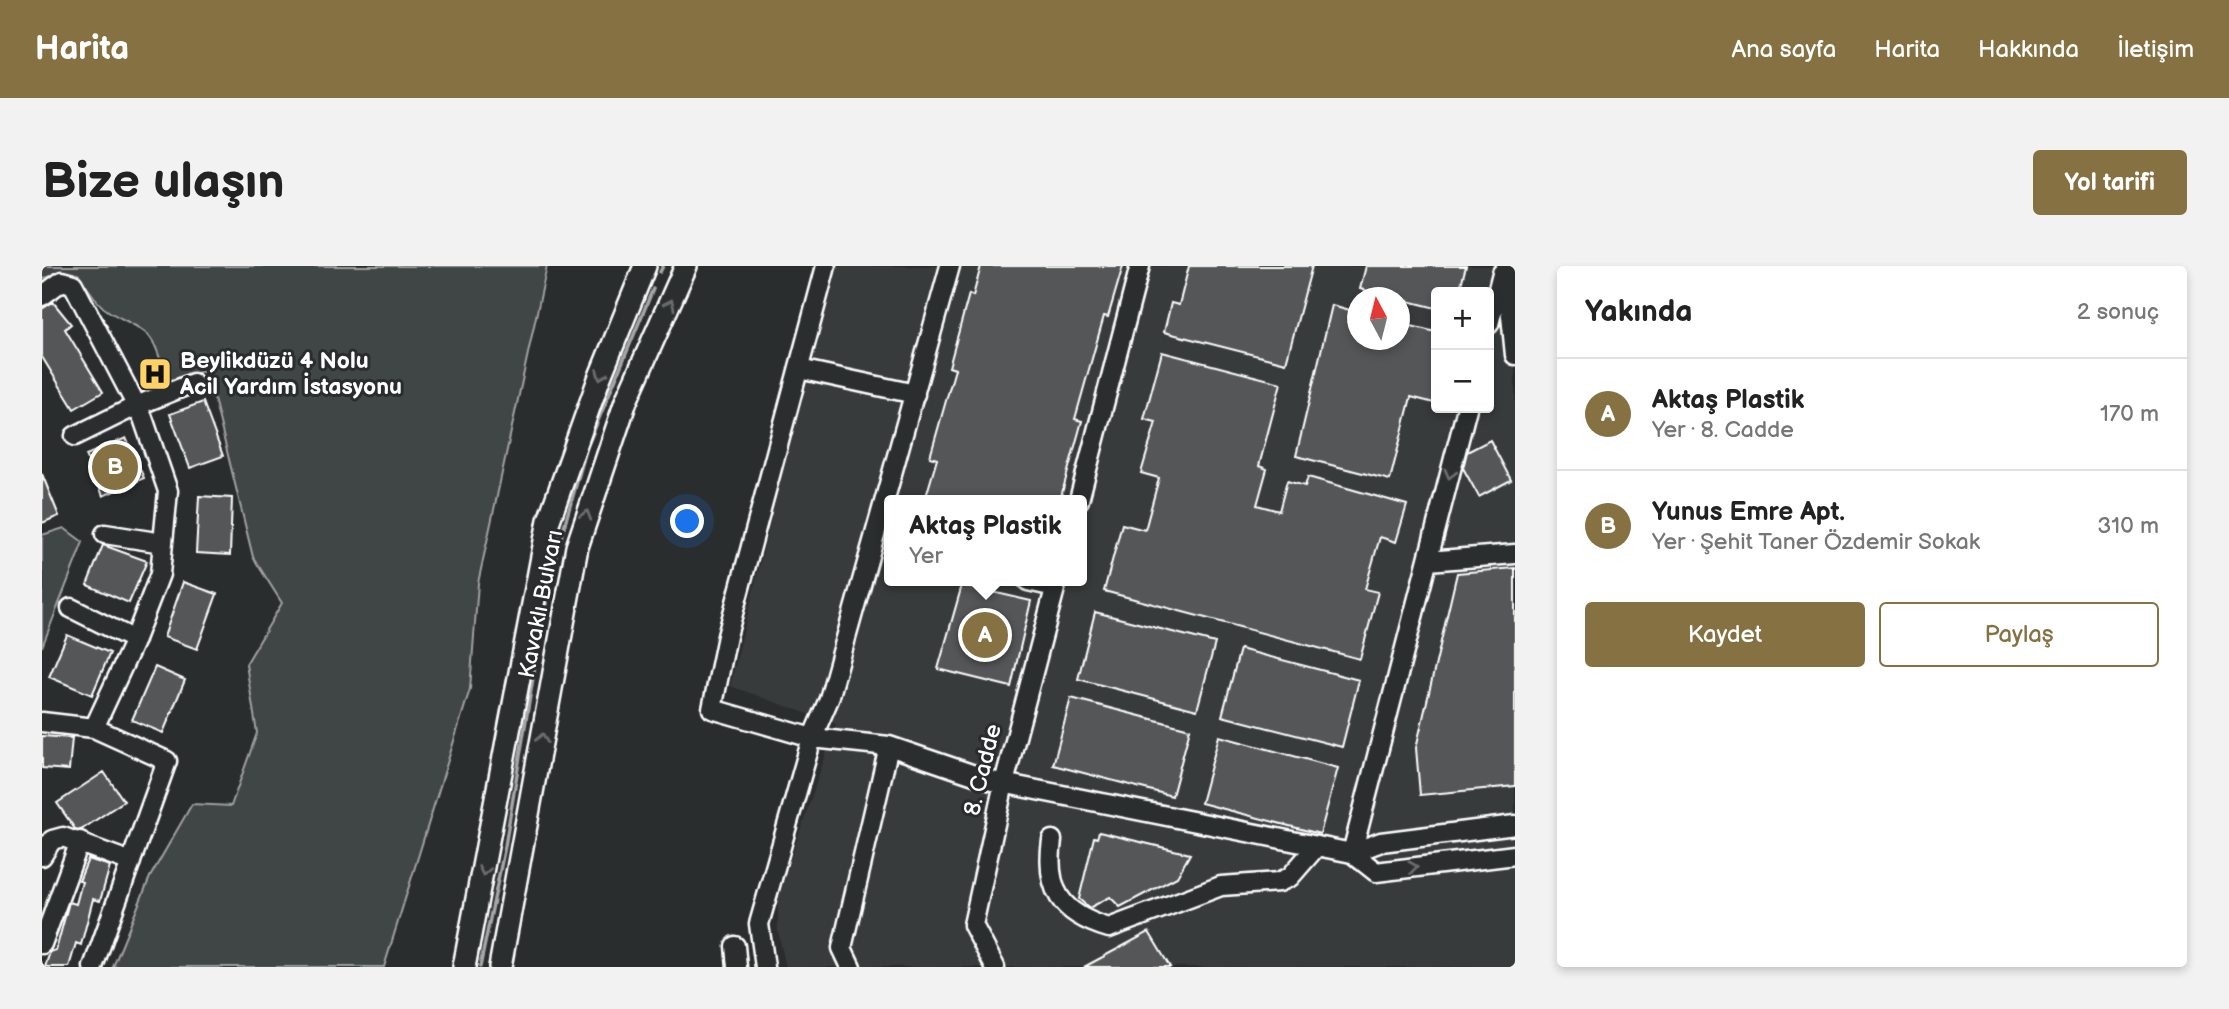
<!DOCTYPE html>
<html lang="tr">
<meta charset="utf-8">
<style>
:root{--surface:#fff;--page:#f2f2f2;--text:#222;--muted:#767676;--line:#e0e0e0;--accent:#857141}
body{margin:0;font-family:"Balsamiq Sans",sans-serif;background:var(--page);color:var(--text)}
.controls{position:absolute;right:21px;top:21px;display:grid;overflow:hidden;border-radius:7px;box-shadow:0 4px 10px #0003}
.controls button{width:63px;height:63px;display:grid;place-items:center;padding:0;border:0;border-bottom:2px solid var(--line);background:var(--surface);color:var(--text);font:35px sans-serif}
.compass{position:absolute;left:1305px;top:21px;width:63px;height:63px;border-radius:50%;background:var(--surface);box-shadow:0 4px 10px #0003;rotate:353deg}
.you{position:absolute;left:646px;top:256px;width:24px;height:24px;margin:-18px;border:5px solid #fff;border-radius:50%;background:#1a73e8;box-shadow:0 0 0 10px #1a73e833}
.badge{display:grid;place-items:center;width:46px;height:46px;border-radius:50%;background:var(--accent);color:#fff;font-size:23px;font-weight:700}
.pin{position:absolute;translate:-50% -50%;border:4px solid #fff;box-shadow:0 2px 7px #0006}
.popup{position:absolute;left:842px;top:229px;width:203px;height:91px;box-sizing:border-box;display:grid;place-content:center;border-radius:7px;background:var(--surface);filter:drop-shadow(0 2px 5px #0005);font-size:23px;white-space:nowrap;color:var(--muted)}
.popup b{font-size:26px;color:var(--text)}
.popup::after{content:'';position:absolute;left:50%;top:100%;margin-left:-14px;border:14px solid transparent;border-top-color:var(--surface)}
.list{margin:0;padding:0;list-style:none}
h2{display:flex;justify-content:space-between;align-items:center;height:91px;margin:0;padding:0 28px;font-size:30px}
h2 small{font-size:23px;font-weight:400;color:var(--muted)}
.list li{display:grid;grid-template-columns:46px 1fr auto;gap:21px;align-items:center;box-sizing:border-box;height:112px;padding:0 28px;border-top:2px solid var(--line)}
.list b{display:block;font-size:26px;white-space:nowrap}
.list p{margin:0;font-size:23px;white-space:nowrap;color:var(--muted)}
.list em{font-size:23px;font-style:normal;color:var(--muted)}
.actions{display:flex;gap:14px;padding:21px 28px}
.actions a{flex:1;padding:16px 0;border:2px solid var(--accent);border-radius:7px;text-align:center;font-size:24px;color:var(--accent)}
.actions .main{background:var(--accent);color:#fff}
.map{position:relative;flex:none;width:1473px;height:701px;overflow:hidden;border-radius:7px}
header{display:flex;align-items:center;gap:42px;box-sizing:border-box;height:98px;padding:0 35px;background:var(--accent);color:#fff}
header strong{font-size:33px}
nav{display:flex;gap:38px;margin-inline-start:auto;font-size:24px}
.intro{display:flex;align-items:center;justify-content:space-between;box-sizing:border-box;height:168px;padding:0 42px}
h1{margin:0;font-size:49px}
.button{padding:18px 32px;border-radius:7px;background:var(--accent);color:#fff;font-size:24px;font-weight:700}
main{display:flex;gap:42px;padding:0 42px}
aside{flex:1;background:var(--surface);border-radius:7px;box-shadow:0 4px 10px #0003}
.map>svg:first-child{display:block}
.built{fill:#373a3b;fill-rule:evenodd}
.green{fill:#414445;stroke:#a0a2a2;stroke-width:2}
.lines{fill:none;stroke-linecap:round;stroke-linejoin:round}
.stream{stroke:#a6a7a7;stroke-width:3.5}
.building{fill:#555758;stroke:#fff;stroke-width:2}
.minor-casing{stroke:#fff;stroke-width:23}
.major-casing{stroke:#fff;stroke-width:26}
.minor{stroke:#2a2d2e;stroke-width:18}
.major{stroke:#2a2d2e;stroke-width:21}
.oneway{stroke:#6a6c6d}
.labels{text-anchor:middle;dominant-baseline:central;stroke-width:6;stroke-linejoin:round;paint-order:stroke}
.poi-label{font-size:23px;font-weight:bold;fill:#fff;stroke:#2a2d2e;text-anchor:start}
.street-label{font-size:23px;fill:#fff;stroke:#2a2d2e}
</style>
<header>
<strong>Harita</strong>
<nav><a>Ana sayfa</a><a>Harita</a><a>Hakkında</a><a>İletişim</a></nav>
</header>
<div class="intro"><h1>Bize ulaşın</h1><a class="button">Yol tarifi</a></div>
<main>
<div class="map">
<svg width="1473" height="701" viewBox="0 0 1473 701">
<rect width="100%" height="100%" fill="#2a2d2e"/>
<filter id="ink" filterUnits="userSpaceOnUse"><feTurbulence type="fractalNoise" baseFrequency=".0143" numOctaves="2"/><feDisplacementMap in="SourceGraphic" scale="14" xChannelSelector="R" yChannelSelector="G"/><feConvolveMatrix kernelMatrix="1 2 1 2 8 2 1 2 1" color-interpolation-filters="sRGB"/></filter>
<g filter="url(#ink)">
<path class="built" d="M791,0H1473V701H744L736,666V630L794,458L688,420ZM1394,26H1447V142H1394ZM1316,32H1358V74H1316ZM847,234H1039V315H847Z"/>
<path class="green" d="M0,0H505L436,317L428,423L342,701H71L108,611L150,538L189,540L215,467L204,398L240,337L211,291L165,104L125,115C120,102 116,79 106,69C92,55 68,51 56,36C37,12 37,0 0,13Z
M22,262L41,276L0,381V269Z"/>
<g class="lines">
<path class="stream" d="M618,6L621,0
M497,378L513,292L545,181L611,23
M438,701L463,580L494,394"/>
</g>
<path class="building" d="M939,0H1081L1066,51L1062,50L1033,153L1040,155L1018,234H883L895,193L888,191L913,103L907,101L927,28L931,30Z
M1147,0H1270L1244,97L1122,66L1129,37L1137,39Z
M1324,0H1424L1417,26H1394V42L1318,23Z
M11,36L29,58L23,63L61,126L32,143L0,91V43Z
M1290,39L1315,46V74H1357V57L1394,66L1392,137L1369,131L1348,214L1254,190Z
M1120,86L1239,117L1217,200L1225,203L1215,239L1237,245L1245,215L1263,220L1266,211L1365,239L1354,276L1338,271L1323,323L1336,326L1318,393L1062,325L1080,258L1103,264L1117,212L1099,207L1114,156L1102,153Z
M161,136L181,190L148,202L128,148Z
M84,172L102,212L61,230L44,189Z
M1448,174L1469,214L1437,231L1421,202L1425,186Z
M0,208L17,250L0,257Z
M157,230L190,232L188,289L154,287Z
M61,279L105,295L87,337L45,319Z
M1473,302V520L1378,529L1374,482L1415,307Z
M141,316L175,328L155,383L122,371Z
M920,319L989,335L969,421L896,403Z
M1053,346L1173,377L1155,444L1036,413Z
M25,369L68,387L50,429L7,411Z
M1198,383L1317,414L1300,481L1180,450Z
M113,401L143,414L121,467L90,454Z
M1029,432L1148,463L1130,530L1011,499Z
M0,470L30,472L27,504L0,502Z
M1177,470L1296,502L1278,568L1159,537Z
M62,506L82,535L39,564L33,563L15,537Z
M1057,566L1148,588L1135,611L1078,641L1068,631L1047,642L1037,633L1052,571L1055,572Z
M46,593L68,600L58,635L51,633L39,679L34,677L27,701H3L8,686L14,684L27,636L34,638L40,616L37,615Z
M1107,666L1128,701H1042Z"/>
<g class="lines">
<defs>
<path id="minor" d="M908,0L787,433L770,472L847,480L950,515L1310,587L1425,142
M1464,0L1473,89
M0,30L20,15L31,18L101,152L126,225L118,308L91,378L52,462
M1447,58L1460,7
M757,103L873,128
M33,170L94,140L151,117
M1037,234L1098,0
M63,268L121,277
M1386,295L1473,288
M986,315L1013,321
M29,342L93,374
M0,456L52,462L125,495L51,701
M1010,574C1003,623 1018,648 1067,662L1179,620L1237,616L1248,611L1275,580
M1310,587L1334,606L1473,589
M1310,587L1339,576L1473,559
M0,590L10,574L21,571L89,596
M0,678L38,575
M693,680L695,701
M723,701L717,658L770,472L670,443L685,370L784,0
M809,701L800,682L847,480
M953,701L931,659L962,517L1015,315"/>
<path id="major" d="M422,701L507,254L557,113L603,0
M458,701L535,281L584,135L644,0"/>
</defs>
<use href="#minor" class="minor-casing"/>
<use href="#major" class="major-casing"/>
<use href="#minor" class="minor"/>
<use href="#major" class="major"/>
</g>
<defs><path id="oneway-chevron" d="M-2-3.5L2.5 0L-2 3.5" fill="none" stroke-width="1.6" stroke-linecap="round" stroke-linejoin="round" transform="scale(1.75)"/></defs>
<g class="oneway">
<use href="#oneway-chevron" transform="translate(628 38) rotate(-65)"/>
<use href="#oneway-chevron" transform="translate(559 109) rotate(112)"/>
<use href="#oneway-chevron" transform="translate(1408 208) rotate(104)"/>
<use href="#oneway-chevron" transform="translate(544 249) rotate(-73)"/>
<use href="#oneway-chevron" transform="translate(500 472) rotate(-80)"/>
<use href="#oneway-chevron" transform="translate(1371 601) rotate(-8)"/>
<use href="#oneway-chevron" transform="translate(442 605) rotate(101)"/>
</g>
</g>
<defs>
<symbol id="hospital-square" viewBox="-11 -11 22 22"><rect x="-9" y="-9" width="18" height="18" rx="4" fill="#ffd166" stroke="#2a2d2e"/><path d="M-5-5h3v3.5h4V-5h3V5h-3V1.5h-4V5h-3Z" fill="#111"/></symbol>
</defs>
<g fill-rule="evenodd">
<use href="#hospital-square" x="94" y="89" width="38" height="38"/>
</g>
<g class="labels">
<g class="poi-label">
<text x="138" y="95">Beylikdüzü 4 Nolu<tspan x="138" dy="26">Acil Yardım İstasyonu</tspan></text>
</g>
<g class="street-label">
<text transform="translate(499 338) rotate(-79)">Kavaklı Bulvarı</text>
<text transform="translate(941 504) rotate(-76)">8. Cadde</text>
</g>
</g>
</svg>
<div class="controls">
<button>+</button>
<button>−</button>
</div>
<svg class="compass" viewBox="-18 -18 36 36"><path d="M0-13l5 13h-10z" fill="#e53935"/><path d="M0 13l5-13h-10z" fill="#767676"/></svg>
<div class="you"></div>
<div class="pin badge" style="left:943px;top:369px">A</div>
<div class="popup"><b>Aktaş Plastik</b>Yer</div>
<div class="pin badge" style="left:73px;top:201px">B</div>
</div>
<aside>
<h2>Yakında<small>2 sonuç</small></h2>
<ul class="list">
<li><span class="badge">A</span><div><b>Aktaş Plastik</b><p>Yer · 8. Cadde</p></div><em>170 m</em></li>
<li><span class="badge">B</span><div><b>Yunus Emre Apt.</b><p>Yer · Şehit Taner Özdemir Sokak</p></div><em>310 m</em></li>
</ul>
<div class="actions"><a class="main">Kaydet</a><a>Paylaş</a></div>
</aside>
</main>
